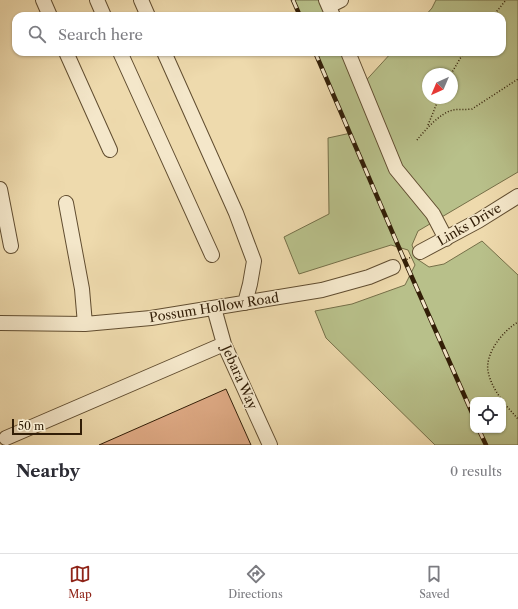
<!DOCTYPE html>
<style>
:root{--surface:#fff;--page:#f2f2f3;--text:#2b2b33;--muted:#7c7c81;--line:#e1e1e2;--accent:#8f2418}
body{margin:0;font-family:"Libre Caslon Text",serif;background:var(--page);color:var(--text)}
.controls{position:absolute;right:12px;bottom:12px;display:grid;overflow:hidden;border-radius:8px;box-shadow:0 1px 3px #0004}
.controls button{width:36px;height:36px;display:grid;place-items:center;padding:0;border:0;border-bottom:1px solid var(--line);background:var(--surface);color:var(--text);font:20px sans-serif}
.compass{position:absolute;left:422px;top:68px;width:36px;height:36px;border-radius:50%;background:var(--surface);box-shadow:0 1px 3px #0004;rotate:224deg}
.scale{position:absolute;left:12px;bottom:10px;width:70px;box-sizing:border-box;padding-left:4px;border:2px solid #321e07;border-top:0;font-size:11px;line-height:14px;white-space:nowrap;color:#321e07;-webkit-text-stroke:3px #f4e7ca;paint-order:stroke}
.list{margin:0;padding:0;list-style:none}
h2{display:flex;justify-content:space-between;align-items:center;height:52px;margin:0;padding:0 16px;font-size:17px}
h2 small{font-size:13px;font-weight:400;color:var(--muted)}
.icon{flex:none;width:22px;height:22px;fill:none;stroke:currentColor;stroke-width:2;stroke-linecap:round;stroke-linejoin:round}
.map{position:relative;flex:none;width:518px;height:445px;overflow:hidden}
.search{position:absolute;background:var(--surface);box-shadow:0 1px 3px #0004;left:12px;right:12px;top:12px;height:44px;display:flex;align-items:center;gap:10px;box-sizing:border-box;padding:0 14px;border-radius:12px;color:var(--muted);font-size:15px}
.sheet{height:108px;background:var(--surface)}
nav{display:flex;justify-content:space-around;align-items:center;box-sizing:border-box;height:56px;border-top:1px solid var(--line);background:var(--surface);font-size:11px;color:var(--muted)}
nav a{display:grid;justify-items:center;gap:2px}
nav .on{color:var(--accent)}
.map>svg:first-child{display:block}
.green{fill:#b8c08a;stroke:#756f48;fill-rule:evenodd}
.building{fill:#dfaa85;stroke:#321e07}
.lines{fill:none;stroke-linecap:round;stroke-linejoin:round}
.minor-casing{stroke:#614d30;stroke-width:16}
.path{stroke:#321e07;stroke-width:1.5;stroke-dasharray:1 2;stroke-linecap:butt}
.minor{stroke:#f4e7ca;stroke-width:14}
.rail-casing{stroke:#321e07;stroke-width:4.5}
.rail{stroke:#f4e7ca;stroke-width:3;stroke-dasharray:9;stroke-linecap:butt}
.labels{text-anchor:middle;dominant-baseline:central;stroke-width:3;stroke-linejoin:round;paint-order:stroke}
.street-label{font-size:13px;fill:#321e07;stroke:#f4e7ca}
</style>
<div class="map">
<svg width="518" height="445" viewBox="0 0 518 445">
<rect width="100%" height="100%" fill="#eedaad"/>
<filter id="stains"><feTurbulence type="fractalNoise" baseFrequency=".005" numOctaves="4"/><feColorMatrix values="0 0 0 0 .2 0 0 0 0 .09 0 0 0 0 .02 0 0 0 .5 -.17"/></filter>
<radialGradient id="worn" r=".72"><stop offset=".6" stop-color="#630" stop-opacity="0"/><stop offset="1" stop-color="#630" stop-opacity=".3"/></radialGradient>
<path class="green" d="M293,0H319L326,16H300Z
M436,0H518V172L418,231L412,245L417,259L429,267L444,264L482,241L518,275V445H435L326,338L315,311L352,304L405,285L415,265L408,250L391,245L299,274L284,237L329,214L328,138L351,133L316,52H343L360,87L392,52H502V16H425L432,8ZM428,74H452V98H428ZM473,400H503V430H473Z"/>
<path class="building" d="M226,389L251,445H99Z"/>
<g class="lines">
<defs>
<path id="minor" d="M43,0L50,16
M97,0L104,16
M141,0L148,16
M326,0L333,16
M329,6L341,0
M66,52L110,150
M120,52L212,255
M164,52L236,213L254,261L250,284L245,303
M348,52L396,169L433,214L446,239
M0,189L11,246
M66,203L82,289L85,324
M420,252L478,221L518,196
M214,308L224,344L270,445
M0,323L85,324L151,318L322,290L369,277L393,267
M6,438L224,344"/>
</defs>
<use href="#minor" class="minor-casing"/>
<path class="path" d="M493,16L506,0
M451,74L464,52
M428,125L439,98
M417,140C425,130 440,113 453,110C459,109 465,110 472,109L518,79
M404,261L411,257
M502,400C496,392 490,382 488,371C485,353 503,331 518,322
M503,402L518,419"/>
<use href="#minor" class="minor"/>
<defs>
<path id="rail" d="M293,0L300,16
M315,52L403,257L473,415
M479,430L486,445"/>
</defs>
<use href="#rail" class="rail-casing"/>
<use href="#rail" class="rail"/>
</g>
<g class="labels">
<g class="street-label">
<text transform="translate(469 224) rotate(-30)">Links Drive</text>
<text transform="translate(214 307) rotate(-9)">Possum Hollow Road</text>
<text transform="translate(240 377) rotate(66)">Jebara Way</text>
</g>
</g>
<rect width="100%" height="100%" filter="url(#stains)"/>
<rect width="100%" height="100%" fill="url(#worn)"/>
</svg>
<div class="controls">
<button><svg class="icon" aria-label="locate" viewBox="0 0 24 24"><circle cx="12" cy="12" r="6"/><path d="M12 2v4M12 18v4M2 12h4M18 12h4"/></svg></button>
</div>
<svg class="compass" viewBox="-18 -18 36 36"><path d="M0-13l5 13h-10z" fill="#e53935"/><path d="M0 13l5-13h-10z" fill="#7c7c81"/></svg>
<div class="scale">50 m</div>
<div class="search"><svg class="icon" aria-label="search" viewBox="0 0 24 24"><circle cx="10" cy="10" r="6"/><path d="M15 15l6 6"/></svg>Search here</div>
</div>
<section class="sheet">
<h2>Nearby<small>0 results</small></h2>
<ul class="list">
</ul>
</section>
<nav>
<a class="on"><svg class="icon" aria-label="map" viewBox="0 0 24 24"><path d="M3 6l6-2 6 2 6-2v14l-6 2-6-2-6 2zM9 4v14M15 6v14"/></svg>Map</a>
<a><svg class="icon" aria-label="directions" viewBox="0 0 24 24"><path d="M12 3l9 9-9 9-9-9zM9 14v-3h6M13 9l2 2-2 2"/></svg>Directions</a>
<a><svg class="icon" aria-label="saved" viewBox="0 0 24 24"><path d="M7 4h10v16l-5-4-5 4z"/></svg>Saved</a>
</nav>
